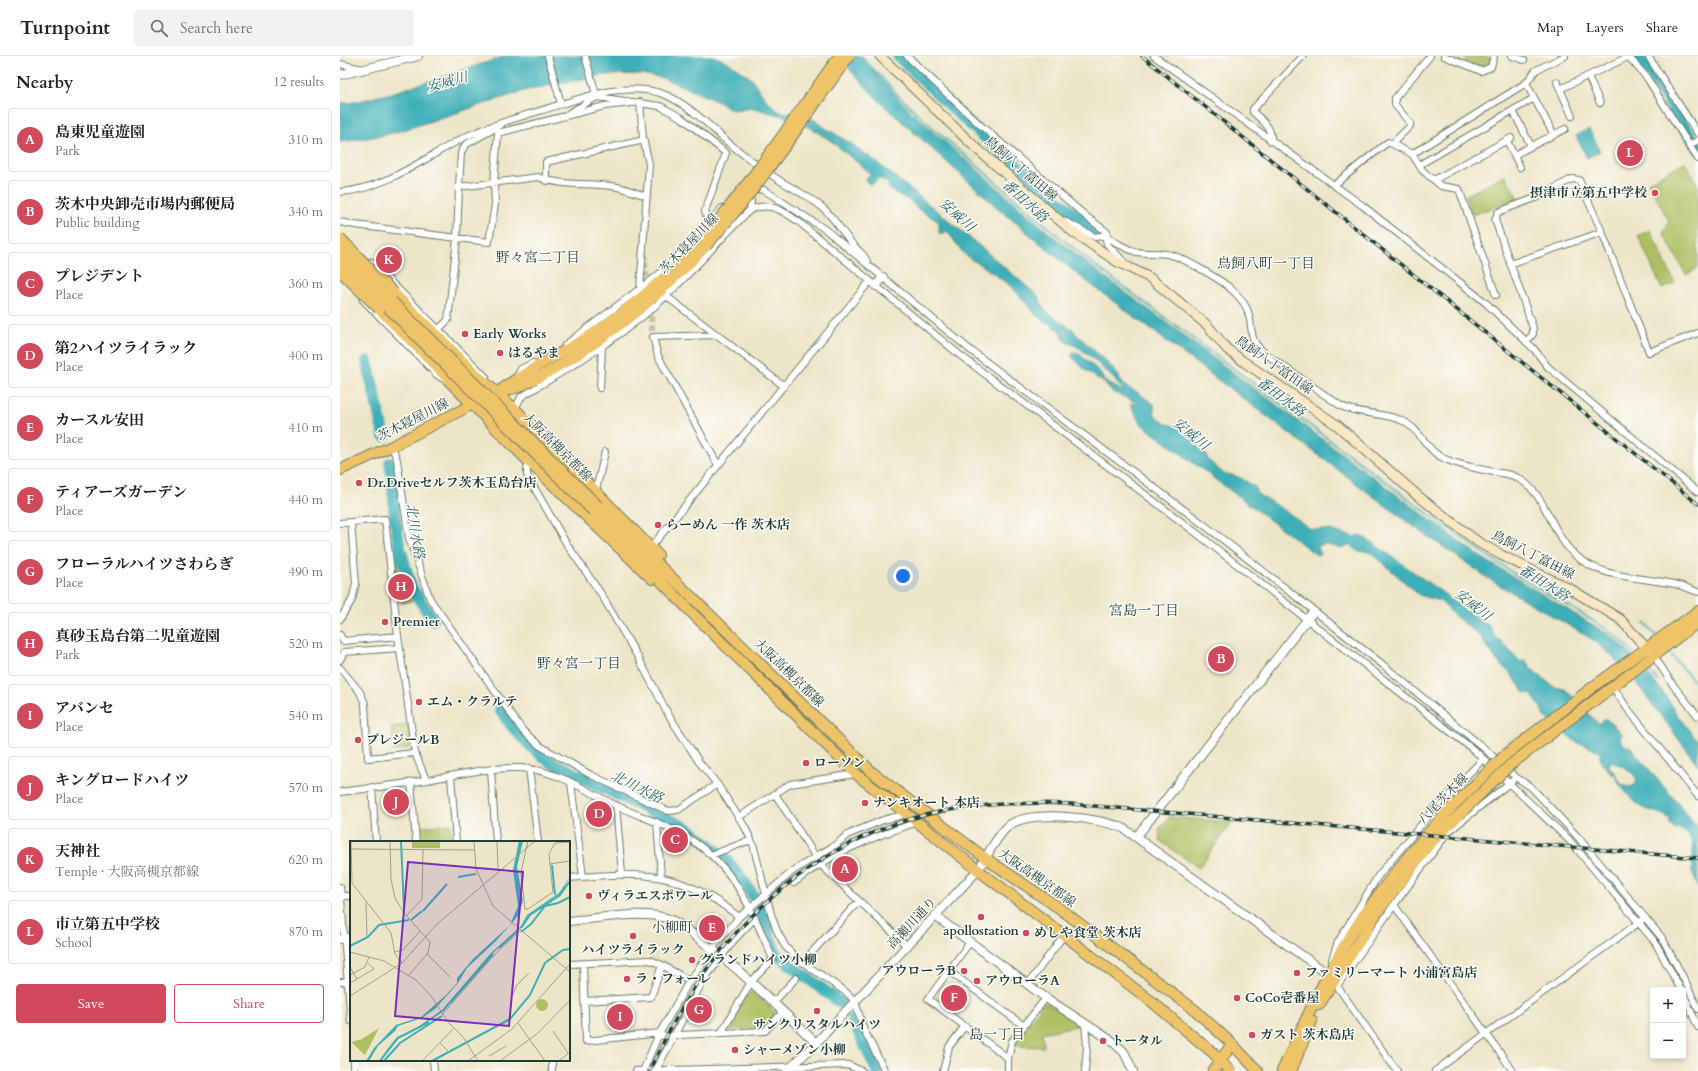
<!DOCTYPE html>
<meta charset="utf-8">
<style>
:root{--surface:#fff;--page:#f2f2f2;--text:#202124;--muted:#757577;--line:#e0e0e0;--accent:#d1495b}
body{margin:0;font-family:Cardo,"Noto Serif JP",serif;background:var(--page);color:var(--text)}
.controls{position:absolute;right:12px;bottom:12px;display:grid;overflow:hidden;border-radius:4px;box-shadow:0 2px 6px #0003}
.controls button{width:36px;height:36px;display:grid;place-items:center;padding:0;border:0;border-bottom:1px solid var(--line);background:var(--surface);color:var(--text);font:20px sans-serif}
.you{position:absolute;left:563px;top:520px;width:14px;height:14px;margin:-10px;border:3px solid #fff;border-radius:50%;background:#1a73e8;box-shadow:0 0 0 6px #1a73e833}
.badge{display:grid;place-items:center;width:26px;height:26px;border-radius:50%;background:var(--accent);color:#fff;font-size:13px;font-weight:700}
.pin{position:absolute;translate:-50% -50%;border:2px solid #fff;box-shadow:0 1px 4px #0006}
.list{margin:0;padding:0;list-style:none}
h2{display:flex;justify-content:space-between;align-items:center;height:52px;margin:0;padding:0 16px;font-size:17px}
h2 small{font-size:13px;font-weight:400;color:var(--muted)}
.list li{display:grid;grid-template-columns:26px 1fr auto;gap:12px;align-items:center;box-sizing:border-box;height:64px;margin:0 8px 8px;padding:0 8px;border:1px solid var(--line);border-radius:4px}
.list b{display:block;font-size:15px;white-space:nowrap}
.list p{margin:0;font-size:13px;white-space:nowrap;color:var(--muted)}
.list em{font-size:13px;font-style:normal;color:var(--muted)}
.actions{display:flex;gap:8px;padding:12px 16px}
.actions a{flex:1;padding:9px 0;border:1px solid var(--accent);border-radius:4px;text-align:center;font-size:14px;color:var(--accent)}
.actions .main{background:var(--accent);color:#fff}
.icon{flex:none;width:22px;height:22px;fill:none;stroke:currentColor;stroke-width:2;stroke-linecap:round;stroke-linejoin:round}
.map{position:relative;flex:none;width:1358px;height:1015px;overflow:hidden}
header{display:flex;align-items:center;gap:24px;box-sizing:border-box;height:56px;padding:0 20px;background:var(--surface);border-bottom:1px solid var(--line)}
header strong{font-size:19px}
nav{display:flex;gap:22px;margin-inline-start:auto;font-size:14px}
.search{width:280px;height:36px;background:var(--page);display:flex;align-items:center;gap:10px;box-sizing:border-box;padding:0 14px;border-radius:4px;color:var(--muted);font-size:15px}
main{display:flex}
aside{flex:1;background:var(--surface)}
.map>svg:first-child{display:block}
.green{fill:#adbf62;stroke:#667e4b}
.water{fill:#3eafb8;stroke:#2e7676}
.lines{fill:none;stroke-linecap:round;stroke-linejoin:round}
.stream{stroke:#3eafb8;stroke-width:2}
.river{stroke:#3eafb8;stroke-width:12}
.minor-tunnel{stroke:#c4c3aa;stroke-width:6;stroke-dasharray:6 3;stroke-linecap:butt}
.minor-casing{stroke:#677867;stroke-width:8}
.tertiary-casing{stroke:#677867;stroke-width:10}
.secondary-casing{stroke:#677867;stroke-width:11}
.primary-casing{stroke:#677867;stroke-width:12}
.minor{stroke:#fff;stroke-width:6}
.tertiary{stroke:#fff;stroke-width:8}
.secondary{stroke:#f9e7c3;stroke-width:9}
.primary{stroke:#efc469;stroke-width:10}
.rail-casing{stroke:#1f3d34;stroke-width:3.5}
.rail{stroke:#fdfcf7;stroke-width:2;stroke-dasharray:6;stroke-linecap:butt}
.primary-bridge-casing{stroke:#677867;stroke-width:12;stroke-linecap:butt}
.primary-bridge{stroke:#efc469;stroke-width:10}
.poi-dot{fill:#d1495b;stroke:#fdfcf7;stroke-width:1.5}
.labels{text-anchor:middle;dominant-baseline:central;stroke-width:3;stroke-linejoin:round;paint-order:stroke}
.street-label{font-size:13px;fill:#1f3d34;stroke:#fdfcf7}
.poi-label{font-size:13px;font-weight:bold;fill:#1f3d34;stroke:#fdfcf7;text-anchor:start}
.water-label{font-size:14px;font-style:italic;fill:#2a6562;stroke:#fdfcf7}
.neighbourhood-label{font-size:14px;fill:#1f3d34;stroke:#fdfcf7}
.inset-river{fill:none;stroke:#3eafb8;stroke-width:2}
.inset-road{fill:none;stroke:#9ba28c;stroke-width:1}
.view{fill:#7b2cbf;fill-opacity:0.15;stroke:#7b2cbf;stroke-width:2}
.inset-edge{fill:none;stroke:#1f3d34;stroke-width:2}
</style>
<header>
<strong>Turnpoint</strong>
<div class="search"><svg class="icon" aria-label="search" viewBox="0 0 24 24"><circle cx="10" cy="10" r="6"/><path d="M15 15l6 6"/></svg>Search here</div>
<nav><a>Map</a><a>Layers</a><a>Share</a></nav>
</header>
<main>
<aside>
<h2>Nearby<small>12 results</small></h2>
<ul class="list">
<li><span class="badge">A</span><div><b>島東児童遊園</b><p>Park</p></div><em>310 m</em></li>
<li><span class="badge">B</span><div><b>茨木中央卸売市場内郵便局</b><p>Public building</p></div><em>340 m</em></li>
<li><span class="badge">C</span><div><b>プレジデント</b><p>Place</p></div><em>360 m</em></li>
<li><span class="badge">D</span><div><b>第2ハイツライラック</b><p>Place</p></div><em>400 m</em></li>
<li><span class="badge">E</span><div><b>カースル安田</b><p>Place</p></div><em>410 m</em></li>
<li><span class="badge">F</span><div><b>ティアーズガーデン</b><p>Place</p></div><em>440 m</em></li>
<li><span class="badge">G</span><div><b>フローラルハイツさわらぎ</b><p>Place</p></div><em>490 m</em></li>
<li><span class="badge">H</span><div><b>真砂玉島台第二児童遊園</b><p>Park</p></div><em>520 m</em></li>
<li><span class="badge">I</span><div><b>アバンセ</b><p>Place</p></div><em>540 m</em></li>
<li><span class="badge">J</span><div><b>キングロードハイツ</b><p>Place</p></div><em>570 m</em></li>
<li><span class="badge">K</span><div><b>天神社</b><p>Temple · 大阪高槻京都線</p></div><em>620 m</em></li>
<li><span class="badge">L</span><div><b>市立第五中学校</b><p>School</p></div><em>870 m</em></li>
</ul>
<div class="actions"><a class="main">Save</a><a>Share</a></div>
</aside>
<div class="map">
<svg width="1358" height="1015" viewBox="0 0 1358 1015">
<rect width="100%" height="100%" fill="#fdfcf7"/>
<filter id="ink" filterUnits="userSpaceOnUse"><feTurbulence type="fractalNoise" baseFrequency=".025" numOctaves="2"/><feDisplacementMap in="SourceGraphic" scale="8" xChannelSelector="R" yChannelSelector="G"/><feConvolveMatrix kernelMatrix="1 2 1 2 8 2 1 2 1" color-interpolation-filters="sRGB"/></filter>
<filter id="wash" filterUnits="userSpaceOnUse"><feTurbulence type="fractalNoise" baseFrequency=".012" numOctaves="4" result="noise"/><feDisplacementMap in="SourceGraphic" scale="16" xChannelSelector="R" yChannelSelector="G"/><feGaussianBlur stdDeviation="0.9" result="paint"/><feColorMatrix in="noise" values="0 0 0 0 0 0 0 0 0 0 0 0 0 0 0 0 0 1.4 0 .05"/><feComposite in="paint" operator="in"/></filter>
<g filter="url(#wash)">
<rect width="100%" height="100%" fill="#ede5c7"/>
<path class="green" d="M1126,0H1143L1151,2L1150,7L1142,12L1127,6L1125,2Z
M1345,106L1358,130V212L1346,219L1323,176L1329,165L1308,126Z
M1165,119L1178,143L1132,159L1125,140Z
M1310,174L1335,227L1322,233L1298,180Z
M53,499H56L59,518L73,545L62,547L58,544Z
M69,668L73,689L70,692L54,695L51,671Z
M829,761L892,766L859,812L820,785L819,773Z
M111,768L113,786H80L79,771Z
M505,799L520,813L506,827L490,813V808Z
M413,936L435,956L434,960L422,972L390,974L388,970L408,937Z
M707,947L741,969L702,977L704,991L672,990L703,948Z"/>
<path class="water" d="M166,0H373L388,6L412,23L427,45L440,56L453,57L477,65L481,69L510,87L513,88L519,94L529,100L628,180L699,241L704,254L730,272L731,271L736,278L768,307L779,320L780,324L788,332L795,335L814,348L815,359L826,368L835,370L856,385L859,394L867,399L868,404L884,418C897,418 906,425 916,432V437L919,439C935,448 952,458 966,470C973,476 982,472 990,474C998,476 1006,479 1014,481L1018,479L1026,482L1149,570L1155,580L1181,606L1185,604L1190,610L1189,611L1214,631L1225,633L1259,668L1266,662L1282,678L1280,683C1282,688 1285,690 1290,691L1358,771V831L1352,815L1353,792L1351,783L1345,776L1337,772L1335,773L1329,767L1331,765C1324,756 1315,757 1306,753C1294,748 1277,729 1275,717L1281,728L1290,731L1295,729L1297,724C1292,714 1281,708 1270,706L1269,708L1270,713L1274,716L1275,718H1271L1260,704V695L1236,686L1204,660L1201,652L1191,638L1185,637L1169,616L1158,606L1138,578L1117,562L1100,545L1079,539L1034,499L1029,496L1017,495L1011,489L999,492L985,488L978,490V492L981,497L978,500L800,367L790,348L792,347L796,349L797,347L771,335L763,326L745,314L731,300L733,297H738L759,315L764,324L784,336C782,331 777,329 775,324C766,315 739,287 727,287L722,280V277L710,267H705L702,262L696,260L694,256L672,231L640,208L632,204L624,198L607,175L602,178L599,177V166L578,153L570,145L549,133L548,127L539,122L533,128H529L525,124L530,118L529,116L491,85L471,72L446,61L414,52L392,54L381,47L323,22L301,18L264,19L187,34L64,74L40,80L0,86V47H10L52,37Z
M497,0H506L513,7L508,0H519L571,56L709,177L761,218L1139,500L1271,580L1286,593L1306,616L1325,639L1338,660L1358,685V709L1294,624L1272,600L1253,584L1228,569L1152,525L1066,465L737,218L659,153L540,46Z
M1249,73L1260,95L1247,102L1236,80Z"/>
<g class="lines">
<path class="stream" d="M521,0L559,40L585,65L722,183L757,211L1105,470L1176,519L1267,573L1283,586L1294,597
M1305,567L1317,581
M1327,594L1358,630
M1306,611L1318,625"/>
<path class="river" d="M558,0C622,62 687,122 758,177
M1297,0L1314,22L1358,92
M27,305L44,380
M50,407L53,425L55,465L60,492L71,531L93,564
M160,654C174,674 189,690 209,705L348,773C377,792 398,813 415,843
M421,854L435,897L502,948
M512,962L537,1015"/>
</g>
</g>
<g filter="url(#ink)">
<g class="lines">
<path class="minor-tunnel" d="M304,197L308,232
M310,251L313,281"/>
<defs>
<path id="minor" d="M208,0L221,48
M245,0L256,38
M567,0L638,67L748,162L767,176L765,179L767,188L785,207
M814,0L1023,150L1146,247L1194,293L1208,311L1358,436
M1104,0L1141,15L1151,11L1154,0
M1172,0L1184,4
M1288,0L1307,22L1358,103
M1308,0L1358,78
M0,8L23,13
M1248,20L1260,47
M1217,26L1232,60
M1186,27L1214,79
M1220,33L1290,0
M256,38L257,41L320,50L342,62L386,97L365,155L369,168
M1173,55L1191,90
M229,57L257,41
M931,85C932,71 923,65 913,56V53L963,0
M1167,85L1180,111
M1052,88L1070,70V67L1055,49V42L1090,0
M1349,90L1358,84
M1072,98L1186,27L1196,14L1225,0
M1174,99L1225,73
M1079,109L1194,42
M1094,124L1171,82
M206,125V106L304,84
M994,129L1048,86L1072,98L1083,115L1101,130L1119,133L1156,239
M119,131L121,97L125,89L161,69
M411,132L424,134L486,174L629,293L867,471L1042,608L1145,693L1177,722L1191,731L1237,780L1322,882L1343,921L1358,953
M0,136C46,133 84,102 123,82C147,70 173,63 199,55C237,44 289,22 328,40C349,50 367,67 384,83C401,97 418,110 436,122C451,132 469,140 483,152C494,162 501,174 510,185C516,194 526,198 528,209
M408,137L411,145L410,154
M0,166L15,169L149,186L155,148L154,127L158,77L265,50L300,46
M726,166L755,181L765,179C775,186 785,193 797,196C808,198 820,196 831,199C842,201 881,224 890,232C896,237 906,248 908,256C915,278 906,282 927,299L1001,350C1021,359 1044,356 1063,365C1081,374 1087,396 1105,403C1119,409 1134,412 1149,415C1158,417 1170,417 1178,422C1207,438 1211,478 1235,499C1260,522 1298,521 1329,527C1339,528 1349,533 1358,536
M31,206L146,321
M1170,208L1262,176
M300,233L309,108L303,82L300,46
M326,240L444,330
M23,244L97,319L105,324
M99,273L108,264L117,183L119,131L198,121C221,130 247,127 271,130C283,131 295,137 307,140
M378,279L313,281L318,300L378,409
M1186,286L1193,278V272L1155,164L1158,156L1198,141L1232,123L1239,124L1262,176L1309,296L1358,277
M225,289L317,220L364,173L382,152
M177,320L181,313L193,307
M260,332L262,291
M175,353L181,341C227,313 273,286 314,251C349,221 377,185 410,154C430,145 443,155 459,166L621,300L859,479L1135,695L1230,785L1315,886L1341,934
M52,390L57,404L69,482L90,543L183,675L200,690L251,719L328,755L338,754L377,728
M192,405L187,412V419L226,487L261,538L299,603L328,658L359,706L377,728L405,771L413,788L431,858L437,875L445,890L455,901L507,937L515,945L524,974L545,1015
M256,434L265,396
M0,467L45,463L58,580L75,697L86,724
M311,491L530,225
M0,563L12,544L16,528L11,466
M0,579L3,585L58,580
M1314,600L1333,629L1358,660
M0,604L4,596L60,592
M0,612L20,636L25,648L28,702L75,697
M1273,631L1287,652L1358,740
M189,712L198,786
M151,714L156,786
M111,720L116,786
M71,726L76,786
M231,727L243,821
M32,731L36,786
M0,736C29,732 58,729 87,724C117,719 148,711 179,712C213,713 242,732 271,747C295,759 320,766 343,779C394,807 411,853 433,903L411,926L381,977
M435,738L481,809L567,890
M276,749L282,818
M399,761L450,728L516,718
M317,766L321,821
M371,799L411,784
M229,822C301,816 340,813 399,861
M454,827C489,798 535,780 578,766
M0,831L11,965
M0,840H11
M1054,849L1173,1015
M630,886L588,943L668,1002
M992,903L998,886L1038,820L1091,757L1143,703
M463,906L519,845
M229,908L310,904L322,909L350,925
M243,908L246,985L320,977
M609,915L684,970
M0,926L11,925
M688,928L724,879
M1343,937L1358,971
M244,945L311,941L322,909
M433,947L456,922
M745,968L747,991L745,1015
M318,980L425,975L443,956
M14,1004V1015
M93,1004L94,1015
M212,1004V1015
M316,1014L363,925L394,884L415,862
M296,1015L508,1009L522,1015
M303,1015L318,980L347,929L372,893L399,861L453,815L475,801L497,788L507,779L543,764L567,758
M603,1015L609,991L624,971
M668,1015V1002L672,985L706,942
M1057,1015L997,930L1054,849L1108,776L1172,725
M1095,1015L1301,865"/>
<path id="tertiary" d="M0,19L78,0
M536,230L543,221
M797,780L973,556
M595,860L706,942L772,985L784,996L793,1015
M229,865C256,863 300,854 326,862C340,866 351,877 362,885C403,916 439,952 476,987
M0,883L11,882
M447,1015L476,987L638,814C647,800 655,783 667,771C688,752 759,762 783,772L988,918"/>
<path id="secondary" d="M540,0L636,92L733,176L776,205L810,222L867,269L887,293L904,306L997,369L1078,440L1138,486L1161,499L1232,534L1280,563L1311,597"/>
<path id="primary" d="M54,237L138,320L175,353L318,499
M39,253L99,313L110,326L190,407L312,523
M161,334C190,311 226,296 257,275C295,249 329,219 361,185
M154,338C163,334 173,334 183,329C252,296 313,246 366,190
M0,414L52,390L137,346
M258,450L533,717L645,802L719,852L855,954L892,988L918,1015
M253,455L350,555L516,718L638,814L811,945L873,997L890,1015
M1254,630L1358,555
M1263,638L1358,566
M979,949L1037,857L1089,789L1119,759
M873,1015L892,988
M942,1015C957,983 971,950 988,918C1020,858 1064,802 1111,752
M951,1015L972,965"/>
</defs>
<use href="#minor" class="minor-casing"/>
<use href="#tertiary" class="tertiary-casing"/>
<use href="#secondary" class="secondary-casing"/>
<use href="#primary" class="primary-casing"/>
<use href="#minor" class="minor"/>
<use href="#tertiary" class="tertiary"/>
<use href="#secondary" class="secondary"/>
<use href="#primary" class="primary"/>
<defs>
<path id="rail" d="M802,0L1358,448
M309,1015C327,979 345,942 369,910C426,833 509,772 604,755C646,747 689,746 731,748L1358,802"/>
</defs>
<use href="#rail" class="rail-casing"/>
<use href="#rail" class="rail"/>
<defs>
<path id="primary-bridge" d="M0,182L54,237
M361,185C411,127 454,63 499,0
M366,190C419,131 463,64 509,0
M0,194L258,450
M0,204L253,455
M0,215L39,253
M1111,752L1164,700L1254,630
M1119,759L1170,709L1263,638"/>
</defs>
<use href="#primary-bridge" class="primary-bridge-casing"/>
<use href="#primary-bridge" class="primary-bridge"/>
</g>
</g>
<g class="poi-dot">
<circle cx="1315" cy="137" r="4"/>
<circle cx="125" cy="278" r="4"/>
<circle cx="160" cy="297" r="4"/>
<circle cx="19" cy="427" r="4"/>
<circle cx="318" cy="469" r="4"/>
<circle cx="45" cy="566" r="4"/>
<circle cx="79" cy="646" r="4"/>
<circle cx="18" cy="684" r="4"/>
<circle cx="466" cy="707" r="4"/>
<circle cx="525" cy="747" r="4"/>
<circle cx="249" cy="840" r="4"/>
<circle cx="641" cy="861" r="4"/>
<circle cx="686" cy="877" r="4"/>
<circle cx="293" cy="880" r="4"/>
<circle cx="352" cy="904" r="4"/>
<circle cx="624" cy="915" r="4"/>
<circle cx="957" cy="917" r="4"/>
<circle cx="287" cy="923" r="4"/>
<circle cx="637" cy="925" r="4"/>
<circle cx="897" cy="942" r="4"/>
<circle cx="477" cy="955" r="4"/>
<circle cx="912" cy="979" r="4"/>
<circle cx="763" cy="985" r="4"/>
<circle cx="395" cy="994" r="4"/>
</g>
<g class="labels">
<g class="street-label">
<text transform="translate(681 113) rotate(41)">鳥飼八丁富田線</text>
<text transform="translate(349 188) rotate(-46)">茨木寝屋川線</text>
<text transform="translate(934 309) rotate(35)">鳥飼八丁富田線</text>
<text transform="translate(73 364) rotate(-27)">茨木寝屋川線</text>
<text transform="translate(217 391) rotate(45)">大阪高槻京都線</text>
<text transform="translate(1193 499) rotate(27)">鳥飼八丁富田線</text>
<text transform="translate(449 617) rotate(44)">大阪高槻京都線</text>
<text transform="translate(1103 743) rotate(-46)">八尾茨木線</text>
<text transform="translate(697 822) rotate(35)">大阪高槻京都線</text>
<text transform="translate(572 867) rotate(-47)">高瀬川通り</text>
</g>
<g class="poi-label">
<text x="1307" y="137" text-anchor="end">摂津市立第五中学校</text>
<text x="133" y="278">Early Works</text>
<text x="168" y="297">はるやま</text>
<text x="27" y="427">Dr.Driveセルフ茨木玉島台店</text>
<text x="326" y="469">らーめん 一作 茨木店</text>
<text x="53" y="566">Premier</text>
<text x="87" y="646">エム・クラルテ</text>
<text x="26" y="684">プレジールB</text>
<text x="474" y="707">ローソン</text>
<text x="533" y="747">ナンキオート 本店</text>
<text x="257" y="840">ヴィラエスポワール</text>
<text x="641" y="875" text-anchor="middle">apollostation</text>
<text x="694" y="877">めしや食堂 茨木店</text>
<text x="293" y="894" text-anchor="middle">ハイツライラック</text>
<text x="360" y="904">グランドハイツ小柳</text>
<text x="616" y="915" text-anchor="end">アウローラB</text>
<text x="965" y="917">ファミリーマート 小浦宮島店</text>
<text x="295" y="923">ラ・フォーレ</text>
<text x="645" y="925">アウローラA</text>
<text x="905" y="942">CoCo壱番屋</text>
<text x="477" y="969" text-anchor="middle">サンクリスタルハイツ</text>
<text x="920" y="979">ガスト 茨木島店</text>
<text x="771" y="985">トータル</text>
<text x="403" y="994">シャーメゾン小柳</text>
</g>
<g class="water-label">
<text transform="translate(107 26) rotate(-15)">安威川</text>
<text transform="translate(685 145) rotate(42)">番田水路</text>
<text transform="translate(617 159) rotate(42)">安威川</text>
<text transform="translate(941 341) rotate(37)">番田水路</text>
<text transform="translate(851 378) rotate(39)">安威川</text>
<text transform="translate(75 475) rotate(81)">北川水路</text>
<text transform="translate(1204 527) rotate(32)">番田水路</text>
<text transform="translate(1133 549) rotate(38)">安威川</text>
<text transform="translate(297 731) rotate(26)">北川水路</text>
</g>
<g class="neighbourhood-label">
<text x="198" y="201">野々宮二丁目</text>
<text x="926" y="207">鳥飼八町一丁目</text>
<text x="804" y="554">宮島一丁目</text>
<text x="239" y="607">野々宮一丁目</text>
<text x="332" y="871">小柳町</text>
<text x="657" y="978">島一丁目</text>
</g>
</g>
<g transform="translate(10 785)">
<rect width="220" height="220" fill="#ede5c7"/>
<path d="M62,0H90V7H62ZM186 164a6 6 0 1 1 12 0a6 6 0 1 1-12 0ZM29,187L15,214L1,201L12,198Z" fill="#adbf62"/>
<path d="M169,0H173L167,26L173,60L168,75L146,100L117,127L108,142L85,168L72,177L48,185L45,190L28,205L19,220H16L24,207L46,184L71,176L96,154L107,142V137L123,118L160,84L168,65L163,29ZM220,36L211,52L178,75L172,86L142,113L94,170L65,189L48,197L28,220L47,196L65,188L92,169L141,112L171,85L177,74L209,52Z" fill="#3eafb8"/>
<path class="inset-river" d="M51,0L54,68M202,24L205,54M108,36L126,33M73,70L97,43M61,79L72,70M171,87L180,74L210,54L220,40M171,91L181,83L195,65L208,62L220,56M0,105L18,96L29,84L59,79M149,107L166,91M100,162L143,113M30,220L48,197L79,181M34,220L50,202L92,175M82,220L160,178L180,154L195,122L213,109L220,108"/>
<path class="inset-road" d="M1,0L2,42L41,92L45,113L52,122M40,0L41,38L45,57L54,72L80,101L78,112L59,134M124,0L126,28L143,65L220,131M147,0L148,29M178,0L171,31L175,68H178L203,51L199,13L205,2L220,1M1,8L124,9M199,23L220,20M16,61L17,96M56,75L72,58L73,8M0,111L34,120L66,139L82,156L98,181L113,196L128,220M45,111L53,109L70,90M77,113L100,136M0,126L7,138M0,134L15,126L19,116M0,142L24,128L18,122M0,155L52,122L86,84L185,0M162,155L167,144L179,132M92,174L146,112L171,89M168,182L195,220M203,190L218,212M90,202L99,211M139,215L156,205M72,220L103,188M118,220L162,188L220,123M150,220L188,192L220,159M209,220L220,211"/>
<path class="view" d="M58,21L173,31L159,185L45,175Z"/>
<rect width="220" height="220" class="inset-edge"/>
</g>
</svg>
<div class="controls">
<button>+</button>
<button>−</button>
</div>
<div class="you"></div>
<div class="pin badge" style="left:505px;top:813px">A</div>
<div class="pin badge" style="left:881px;top:603px">B</div>
<div class="pin badge" style="left:335px;top:784px">C</div>
<div class="pin badge" style="left:259px;top:758px">D</div>
<div class="pin badge" style="left:372px;top:872px">E</div>
<div class="pin badge" style="left:614px;top:942px">F</div>
<div class="pin badge" style="left:359px;top:954px">G</div>
<div class="pin badge" style="left:61px;top:531px">H</div>
<div class="pin badge" style="left:280px;top:961px">I</div>
<div class="pin badge" style="left:56px;top:746px">J</div>
<div class="pin badge" style="left:49px;top:204px">K</div>
<div class="pin badge" style="left:1290px;top:97px">L</div>
</div>
</main>
